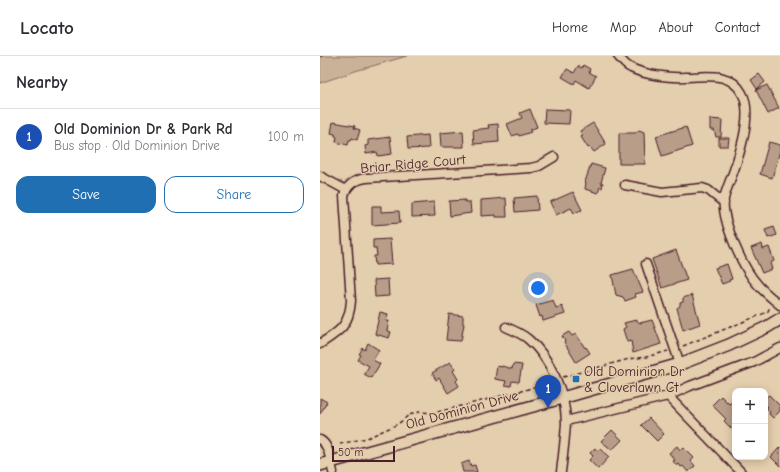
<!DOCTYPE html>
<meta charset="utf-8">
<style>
:root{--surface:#fff;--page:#f2f2f3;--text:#2b2b33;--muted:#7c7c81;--line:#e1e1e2;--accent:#1f6fb2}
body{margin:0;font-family:"Comic Neue",sans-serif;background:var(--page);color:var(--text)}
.controls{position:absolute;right:12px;bottom:12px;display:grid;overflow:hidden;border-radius:8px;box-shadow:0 2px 10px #0003}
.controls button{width:36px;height:36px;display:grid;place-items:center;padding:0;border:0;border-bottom:1px solid var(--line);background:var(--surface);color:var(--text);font:20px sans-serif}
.scale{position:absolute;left:12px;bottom:10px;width:63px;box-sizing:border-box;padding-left:4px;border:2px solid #4a1f2b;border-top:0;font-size:11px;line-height:14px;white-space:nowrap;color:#4a1f2b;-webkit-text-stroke:3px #e3cead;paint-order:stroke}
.you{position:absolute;left:218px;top:232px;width:14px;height:14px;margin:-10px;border:3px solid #fff;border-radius:50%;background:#1a73e8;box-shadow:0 0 0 6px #1a73e833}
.badge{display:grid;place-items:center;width:26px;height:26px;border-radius:50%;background:var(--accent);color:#fff;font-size:13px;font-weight:700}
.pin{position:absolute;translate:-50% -33px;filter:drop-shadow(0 1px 2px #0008)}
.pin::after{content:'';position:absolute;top:21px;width:14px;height:12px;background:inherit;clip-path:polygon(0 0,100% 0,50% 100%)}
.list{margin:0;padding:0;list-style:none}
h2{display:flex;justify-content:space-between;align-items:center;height:52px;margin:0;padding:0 16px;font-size:17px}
h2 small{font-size:13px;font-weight:400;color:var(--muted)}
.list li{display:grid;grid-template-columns:26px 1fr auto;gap:12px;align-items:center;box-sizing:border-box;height:56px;padding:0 16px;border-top:1px solid var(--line)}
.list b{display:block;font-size:15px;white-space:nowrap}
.list p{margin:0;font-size:13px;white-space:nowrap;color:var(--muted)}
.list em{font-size:13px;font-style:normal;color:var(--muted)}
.actions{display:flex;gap:8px;padding:12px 16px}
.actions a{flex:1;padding:9px 0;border:1px solid var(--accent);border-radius:12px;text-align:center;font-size:14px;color:var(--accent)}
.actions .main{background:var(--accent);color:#fff}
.map{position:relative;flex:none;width:460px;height:416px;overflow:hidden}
header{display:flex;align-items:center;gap:24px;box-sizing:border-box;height:56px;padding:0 20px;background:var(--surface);border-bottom:1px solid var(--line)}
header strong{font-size:19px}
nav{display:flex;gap:22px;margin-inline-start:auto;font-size:14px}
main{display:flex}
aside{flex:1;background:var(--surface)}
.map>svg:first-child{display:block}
.green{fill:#cab298;stroke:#8a6862}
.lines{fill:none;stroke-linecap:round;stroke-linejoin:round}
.stream{stroke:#825f5a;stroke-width:2.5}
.building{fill:#b89d89;stroke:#4a1f2b}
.minor-casing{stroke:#4a1f2b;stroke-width:11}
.major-casing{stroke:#4a1f2b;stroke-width:14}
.path{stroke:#4a1f2b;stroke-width:1.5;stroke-dasharray:4 3;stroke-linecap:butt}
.minor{stroke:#e3cead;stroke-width:8}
.major{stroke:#e3cead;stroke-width:11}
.poi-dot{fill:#1f6fb2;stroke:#e3cead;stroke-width:1.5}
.labels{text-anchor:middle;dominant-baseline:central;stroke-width:3;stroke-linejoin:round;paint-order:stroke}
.street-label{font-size:14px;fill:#4a1f2b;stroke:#e3cead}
.poi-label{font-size:14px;fill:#4a1f2b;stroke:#e3cead;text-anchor:start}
</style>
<header>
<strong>Locato</strong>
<nav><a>Home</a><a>Map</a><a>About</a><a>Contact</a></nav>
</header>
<main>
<aside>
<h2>Nearby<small></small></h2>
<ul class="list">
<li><span class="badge" style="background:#1a4fb4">1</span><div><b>Old Dominion Dr &amp; Park Rd</b><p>Bus stop · Old Dominion Drive</p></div><em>100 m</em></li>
</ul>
<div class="actions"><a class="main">Save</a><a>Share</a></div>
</aside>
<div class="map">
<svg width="460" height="416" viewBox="0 0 460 416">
<rect width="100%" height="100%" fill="#e3cead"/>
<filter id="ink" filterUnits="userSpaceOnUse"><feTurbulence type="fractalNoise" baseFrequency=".025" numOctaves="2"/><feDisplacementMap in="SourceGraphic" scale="8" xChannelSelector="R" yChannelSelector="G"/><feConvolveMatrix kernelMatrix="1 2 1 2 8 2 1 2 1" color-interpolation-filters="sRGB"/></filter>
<g filter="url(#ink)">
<path class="green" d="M0,0H87L35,15L0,27Z"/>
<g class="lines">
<path class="stream" d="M0,0H2"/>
</g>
<path class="building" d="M263,9L270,13L269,16L276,20L269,32L256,24L254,28L242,21L247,13L254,17L258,10L262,12Z
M439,18L445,26L437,33L431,24Z
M447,29L459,52L448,58L436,34Z
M210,53L217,71L210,74L211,76L199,80L198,78L192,80L187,68L202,62L200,57Z
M225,53L250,54L249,68L224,67Z
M390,63L402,64L401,81H396L394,74H390Z
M13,66L35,70L34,72L40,74L37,84L32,82L31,84H29L28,89L16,86L17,81L15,80V78L11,77Z
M273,67L286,88L274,96L270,91L268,92L261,81L263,80L260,75Z
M178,68L179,86L154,88L153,74L169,72L168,69Z
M366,71L372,90L342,100L336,80Z
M319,74L324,76L325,108H299V77H315Z
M143,75L144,91H121L120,77Z
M108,79L109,92L88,93L87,81Z
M70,81L72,98L58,100L57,96L46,98L45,90L48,89V84Z
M399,82H409L408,90H399Z
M449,86L460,89V95L452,122L440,118Z
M271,108L285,112L281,127H283L282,132L280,131L278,137L265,133L266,127L265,126Z
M253,136L262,154L254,157L251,152L236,159L230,146Z
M217,140L218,154L195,156L194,142Z
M186,142L187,161H176V159L161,160V144Z
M145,144V146H150L151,157L130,160L129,145Z
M114,146L115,160L92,161V148Z
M52,150H61V156L79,155L80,167L52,169Z
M454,171L457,179L448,182L445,174Z
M70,183L72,208L55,209L54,200H57L56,192H53V184Z
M442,188L443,193L449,191L454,205L450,207L452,213L442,217L431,192Z
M356,194L367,224L342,232L332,203Z
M407,208L412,223L409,224L410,225L402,228L395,212Z
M313,213L323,236L315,238L316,241L305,245L303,241L296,239L292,219Z
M68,223L69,240L55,241L54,224Z
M372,239L380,268L363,274L357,252L360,250V247L363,246V242Z
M233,244L236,252L242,250L245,258L223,265L222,260L220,261L216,249Z
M60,256L68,258L66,265H69L67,275L71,276L69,282L55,278Z
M129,258L143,260V268H144L141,285L126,284Z
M316,264L320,267L332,264L341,288L313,297L311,285L307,286L303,273L306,271L304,267Z
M249,276L252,280L256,278L265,292L266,291L270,297L256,306L244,286L245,285L242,280Z
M48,287L59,294L53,304L60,308L51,322L44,318L49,310L38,304L41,299L39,298L43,292L45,294Z
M130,306L135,313L133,315L138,323L136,325L139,330L128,337L119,322L116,324L112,317Z
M193,308L202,309L199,326L192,325L191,330L185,329L186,325L175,323L177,310L182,311V310L192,313Z
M449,339L460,350V355L453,362L449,358L450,356L446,352L448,351L445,348V342Z
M401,340L409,348L413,345L415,347V372L413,374L404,365L406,363L392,349Z
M0,342L7,346L0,358Z
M329,362L344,378L337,385L321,369Z
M292,374L302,384L292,394L281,385Z
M357,390L360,394L363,391L374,402L371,405L375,410L368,416L363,410L361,411L359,408L357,410L353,405L355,404L349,397Z
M460,391V410L451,401Z
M275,392L277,395L280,393L289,401L278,413L269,404L273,400L270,397Z
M149,405L151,410L155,409L157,416H143L141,408Z"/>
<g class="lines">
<defs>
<path id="minor" d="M298,0C302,5 306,10 311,12C325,19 350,22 365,21C386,21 410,15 422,37C433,56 421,94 414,114C411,123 406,133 404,143C401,164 423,213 438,229C444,236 453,243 460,249
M0,120L26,134
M305,129L342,136L382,132L388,134L404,147
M326,208L360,308
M186,271C193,274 202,278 208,283C230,301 246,338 246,367C245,383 243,400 241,416
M0,288C20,275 29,270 31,245L24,140C27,128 35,124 46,122L211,112L219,110L234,101
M348,340L421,416
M246,365L348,340L370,330L434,306L460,292
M0,384C10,389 10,406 13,416"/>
<path id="major" d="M0,409L242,342L360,308L409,289L447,271L460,263"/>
</defs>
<use href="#minor" class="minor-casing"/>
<use href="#major" class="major-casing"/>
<path class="path" d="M363,290L445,257L448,255L450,251
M243,321L309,303L326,301L348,295
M20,388L47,382L78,368L89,359L99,356L113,357L205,334L220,329L227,324"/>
<use href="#minor" class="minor"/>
<use href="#major" class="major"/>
</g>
</g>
<rect class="poi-dot" x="252" y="319" width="8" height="8" rx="2"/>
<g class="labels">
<g class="street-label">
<text transform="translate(93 108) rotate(-5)">Briar Ridge Court</text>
<text transform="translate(142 354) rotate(-15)">Old Dominion Drive</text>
</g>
<g class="poi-label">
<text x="264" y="315">Old Dominion Dr<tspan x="264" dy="16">&amp; Cloverlawn Ct</tspan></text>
</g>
</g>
</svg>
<div class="controls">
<button>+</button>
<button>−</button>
</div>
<div class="scale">50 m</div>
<div class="you"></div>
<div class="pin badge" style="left:228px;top:352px;background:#1a4fb4">1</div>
</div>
</main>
